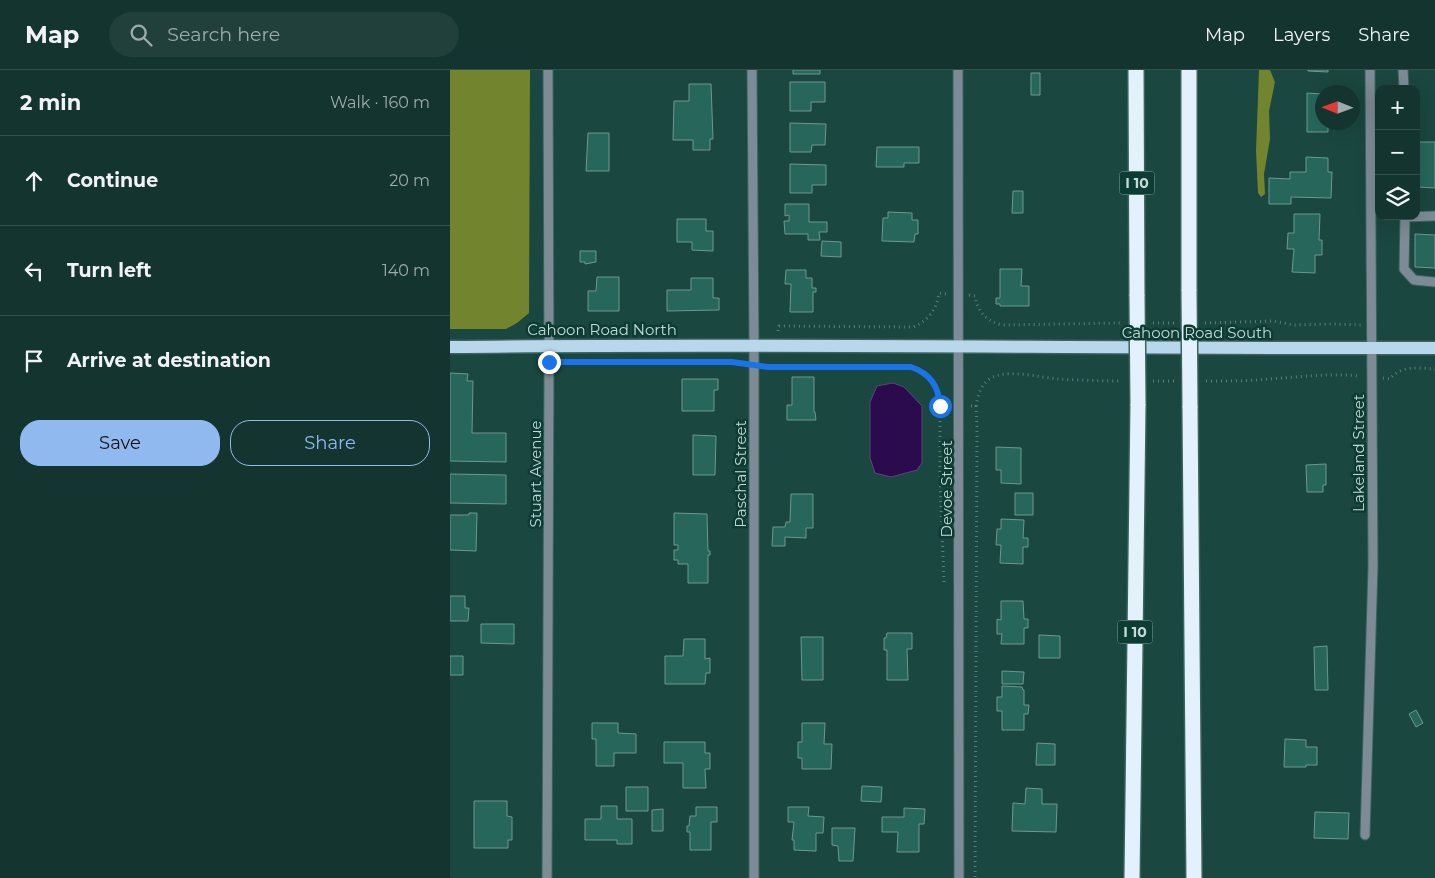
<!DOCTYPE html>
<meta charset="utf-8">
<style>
:root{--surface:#14352f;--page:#21403b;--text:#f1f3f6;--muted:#9dabaa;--line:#33504b;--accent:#90b9f0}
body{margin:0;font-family:Montserrat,sans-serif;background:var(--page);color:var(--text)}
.controls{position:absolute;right:15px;top:15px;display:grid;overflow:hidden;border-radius:10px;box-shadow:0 5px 20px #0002}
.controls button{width:45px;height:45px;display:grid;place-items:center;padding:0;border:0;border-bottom:1px solid var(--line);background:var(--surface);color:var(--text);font:25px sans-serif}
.compass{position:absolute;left:865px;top:15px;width:45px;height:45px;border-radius:50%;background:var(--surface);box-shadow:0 5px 20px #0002;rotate:271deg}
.stop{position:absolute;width:15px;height:15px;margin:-11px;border:4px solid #1a73e8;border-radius:50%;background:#fff}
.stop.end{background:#1a73e8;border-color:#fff;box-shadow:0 1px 5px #0008}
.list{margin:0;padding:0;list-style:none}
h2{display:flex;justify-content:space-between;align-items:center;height:65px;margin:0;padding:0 20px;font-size:21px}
h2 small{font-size:16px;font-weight:400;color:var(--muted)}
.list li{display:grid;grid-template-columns:32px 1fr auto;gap:15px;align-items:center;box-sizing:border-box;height:90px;padding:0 20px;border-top:1px solid var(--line)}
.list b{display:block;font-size:19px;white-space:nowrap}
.list em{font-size:16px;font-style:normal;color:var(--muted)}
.actions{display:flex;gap:10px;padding:15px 20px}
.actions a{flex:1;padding:11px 0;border:1px solid var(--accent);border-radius:20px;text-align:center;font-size:18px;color:var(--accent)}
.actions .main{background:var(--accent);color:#111}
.icon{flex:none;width:28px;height:28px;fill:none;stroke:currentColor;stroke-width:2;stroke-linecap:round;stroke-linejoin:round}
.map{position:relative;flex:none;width:985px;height:808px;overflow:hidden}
header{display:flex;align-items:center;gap:30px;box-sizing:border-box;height:70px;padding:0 25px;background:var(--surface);border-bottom:1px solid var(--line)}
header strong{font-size:24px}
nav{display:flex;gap:28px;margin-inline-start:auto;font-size:18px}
.search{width:350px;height:45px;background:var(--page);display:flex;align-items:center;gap:12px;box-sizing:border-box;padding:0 18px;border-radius:28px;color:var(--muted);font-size:19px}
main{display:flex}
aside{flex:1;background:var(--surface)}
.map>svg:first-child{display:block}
.forest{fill:#73842e}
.water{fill:#2b0a4e;stroke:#594876}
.building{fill:#26665b;stroke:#6c998f}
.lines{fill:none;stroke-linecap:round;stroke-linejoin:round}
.minor-casing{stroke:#3c645d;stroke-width:11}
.major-casing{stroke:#3c645d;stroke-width:15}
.highway-casing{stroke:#3c645d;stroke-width:18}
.path{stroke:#5a7e78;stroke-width:3;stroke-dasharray:1 4;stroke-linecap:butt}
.minor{stroke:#7c8b95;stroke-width:9}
.major{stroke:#b9d7ec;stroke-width:12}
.highway{stroke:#e3f1fc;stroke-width:15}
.highway-bridge-casing{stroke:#3c645d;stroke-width:18;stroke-linecap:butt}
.highway-bridge{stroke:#e3f1fc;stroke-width:15}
.route{stroke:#1a73e8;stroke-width:6}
.labels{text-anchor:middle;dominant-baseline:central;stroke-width:5;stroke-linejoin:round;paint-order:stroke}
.shield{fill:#0d3c34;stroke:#8caba5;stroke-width:1}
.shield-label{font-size:14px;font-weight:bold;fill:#c3dad5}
.street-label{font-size:15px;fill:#c3dad5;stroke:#0d3c34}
</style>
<header>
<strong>Map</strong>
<div class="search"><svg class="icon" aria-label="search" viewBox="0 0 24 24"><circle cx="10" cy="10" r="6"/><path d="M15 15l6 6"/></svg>Search here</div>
<nav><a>Map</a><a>Layers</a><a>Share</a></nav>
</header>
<main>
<aside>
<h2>2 min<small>Walk · 160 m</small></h2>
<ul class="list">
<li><svg class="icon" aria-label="ahead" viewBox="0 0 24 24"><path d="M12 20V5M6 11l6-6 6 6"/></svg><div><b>Continue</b></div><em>20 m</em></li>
<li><svg class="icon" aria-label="left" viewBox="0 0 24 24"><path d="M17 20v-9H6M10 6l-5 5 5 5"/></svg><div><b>Turn left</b></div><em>140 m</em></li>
<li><svg class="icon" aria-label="arrive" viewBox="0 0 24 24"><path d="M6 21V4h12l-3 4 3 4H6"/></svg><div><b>Arrive at destination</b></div></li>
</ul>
<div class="actions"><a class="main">Save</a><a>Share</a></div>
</aside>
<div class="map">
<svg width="985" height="808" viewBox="0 0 985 808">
<rect width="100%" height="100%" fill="#1a473f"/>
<path class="forest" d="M0,0H80L79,243L67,253L56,259H0Z
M809,0H820L825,12L819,41L820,69L814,104L815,124L811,127L808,123L806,81Z"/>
<path class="water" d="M443,313L454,317L472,336V393L467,400L441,407L425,403L420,388V332L427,316Z"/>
<path class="building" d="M343,0H370V4H343Z
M858,0H878V2L858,1Z
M581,3H590V25H581Z
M340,12H375V32H361V41H340Z
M239,14H261L263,69H260V80H243V70H223L224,31H239Z
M857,23L872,24V52H878V62H857Z
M340,53L376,54L375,75H362L361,82H340Z
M138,63H159V101H136Z
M967,72H985V118L967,117Z
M427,77H469V93H454V97H426Z
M856,87L878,88V102H882L881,128L841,127V134H819V108L840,109V102H856Z
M340,94L376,95V115H362V123H340Z
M563,121H573V143H562Z
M335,134H359V152H377V162H369L370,170H358V164H335L334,151H339V145L335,146Z
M438,142L462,143V150H468V164H465L464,172L432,171L433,148H438Z
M844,144H870L869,170H872V185H865V203L842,202L844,179H837L838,163H844Z
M227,149H256V161H263V181L242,180V172H227Z
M965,164L985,165V198L965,197Z
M372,171L391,172V187L371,186Z
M130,181H146V192L135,194V192H130Z
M550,199H572L571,216H579V236H550V234H546V228H550Z
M336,200H356V208H362V218H366V222H363V242H340L341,214H335Z
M147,207H169V241H138V221H146Z
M241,208H263V228H269V240L217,241V220H241Z
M0,303L18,304L17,311H23L22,363H56V392L0,391Z
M342,307H364V342H365L366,350H337V335H342Z
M232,309H268V320H264V341H232Z
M243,365L266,366L265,405H243Z
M546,377L571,378V414L551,413V400H546Z
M876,394V415H873V422H857L856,395Z
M0,404L56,405V434L0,433Z
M565,423H583V445H565Z
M341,424H363V458H356V468L335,467V476H322L323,457H335L336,452H340Z
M19,443H27L26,481L0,480V445H19Z
M224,443L257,444L258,481H260V485H258V513H238V494H228V490H224V480H228V475H224Z
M551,449L574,450L573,468H578V477H573V494L550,493L551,475H546L547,459H551Z
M0,526H15V538H19L18,551H0Z
M551,531H573L574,549H578V558H574V574H551L552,564H547V549L551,550Z
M31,554H64V574L31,573Z
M437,563H462V579H457L458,610H437V580H434V568H436Z
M589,565L610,566V588H589Z
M351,567H373V610H352Z
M234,569H255V589L260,588V603H256L255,614H215V586H233Z
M877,576L878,620H865L864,577Z
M0,586H13V605H0Z
M552,601L574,602L573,614H552Z
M552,616L572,617L573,620H574V635H579L578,644H574V660H552V641H547V627H552Z
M966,640L973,653L966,657L959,644Z
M142,653H168V663L186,664V683H164V696H146V669H142Z
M352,653H375L374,674H382L381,699H352V688H348V672H352Z
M835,669L856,670V677H867V695H856V697H834Z
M214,672H255V683H260V699H255L256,718H233V693H214Z
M587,673L605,674V695H586Z
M412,716L432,717L431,732L411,731Z
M176,717H198V741H176Z
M576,718L592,719V734H607L606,762L562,761L563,733L575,734Z
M24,731H57V746L62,747V770H58V778H24Z
M151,736H167V749H182V774H167V770H135V749H151Z
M246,737H267V752H261V780H240V762H237V756H239L240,746H246Z
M338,737H359L358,746L374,747L373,763H366V781L344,780V770H342L344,752H338Z
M454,738L475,739L474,754H469V782H447L448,762H432V747H454Z
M213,739V761H202V740Z
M865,742L899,743L898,769L864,768Z
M382,758H405L403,791H389L388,776L382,775Z"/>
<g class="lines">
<defs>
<path id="minor" d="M302,0L304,275V808
M508,0L509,808
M953,0L954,19
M955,146L954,199L964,210L985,212
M955,147L985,146
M915,765L923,496L920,0
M97,808L99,292L98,0"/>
<path id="major" d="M0,277C328,273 657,279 985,278"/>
<path id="highway" d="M686,0L687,226
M739,221V0
M740,336L744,808
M682,808L688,334"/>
</defs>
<use href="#minor" class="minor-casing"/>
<use href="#major" class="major-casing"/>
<use href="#highway" class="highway-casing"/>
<path class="path" d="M519,225L525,226C528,242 536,251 552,255L671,253
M703,253H724
M755,253L823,251L844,255L882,254L911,255
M328,261L329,256L463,257C478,251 487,239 489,223L496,224
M227,292L293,294
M317,297H461C479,303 489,316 490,336
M933,308L940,309C951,295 968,298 985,299
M703,311H724
M756,311C777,311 798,311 819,309C849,307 879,303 909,306
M521,336H526L527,356L525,808
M526,336C528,324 532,312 543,307C561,299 591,308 609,309C630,310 651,311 672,311
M494,512L490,411V336H497"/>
<use href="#minor" class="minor"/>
<use href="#major" class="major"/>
<use href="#highway" class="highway"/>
<defs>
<path id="highway-bridge" d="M739,221L740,336
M687,226L688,334"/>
</defs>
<use href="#highway-bridge" class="highway-bridge-casing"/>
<use href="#highway-bridge" class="highway-bridge"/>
</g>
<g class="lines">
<path class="route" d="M99,292H282L318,297H461C479,303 489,316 490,336"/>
</g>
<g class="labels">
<g class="shield">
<rect x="669.5" y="101.5" width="35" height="23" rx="4"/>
<rect x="667.5" y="550.5" width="35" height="23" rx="4"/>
</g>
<g class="shield-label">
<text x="687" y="113">I 10</text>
<text x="685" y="562">I 10</text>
</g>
<g class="street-label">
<text x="152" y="259">Cahoon Road North</text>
<text x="747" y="262">Cahoon Road South</text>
<text transform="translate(908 383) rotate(-90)">Lakeland Street</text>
<text transform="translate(85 404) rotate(-90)">Stuart Avenue</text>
<text transform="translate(290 404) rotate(-90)">Paschal Street</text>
<text transform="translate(496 419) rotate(-90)">Devoe Street</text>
</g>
</g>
</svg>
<div class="controls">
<button>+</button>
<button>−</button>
<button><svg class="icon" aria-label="layers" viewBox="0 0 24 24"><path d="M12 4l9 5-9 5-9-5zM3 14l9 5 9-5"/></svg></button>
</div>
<svg class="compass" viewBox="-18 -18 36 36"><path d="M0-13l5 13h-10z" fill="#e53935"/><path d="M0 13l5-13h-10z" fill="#9dabaa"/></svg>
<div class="stop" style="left:490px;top:336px"></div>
<div class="stop end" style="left:99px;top:292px"></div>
</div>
</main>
